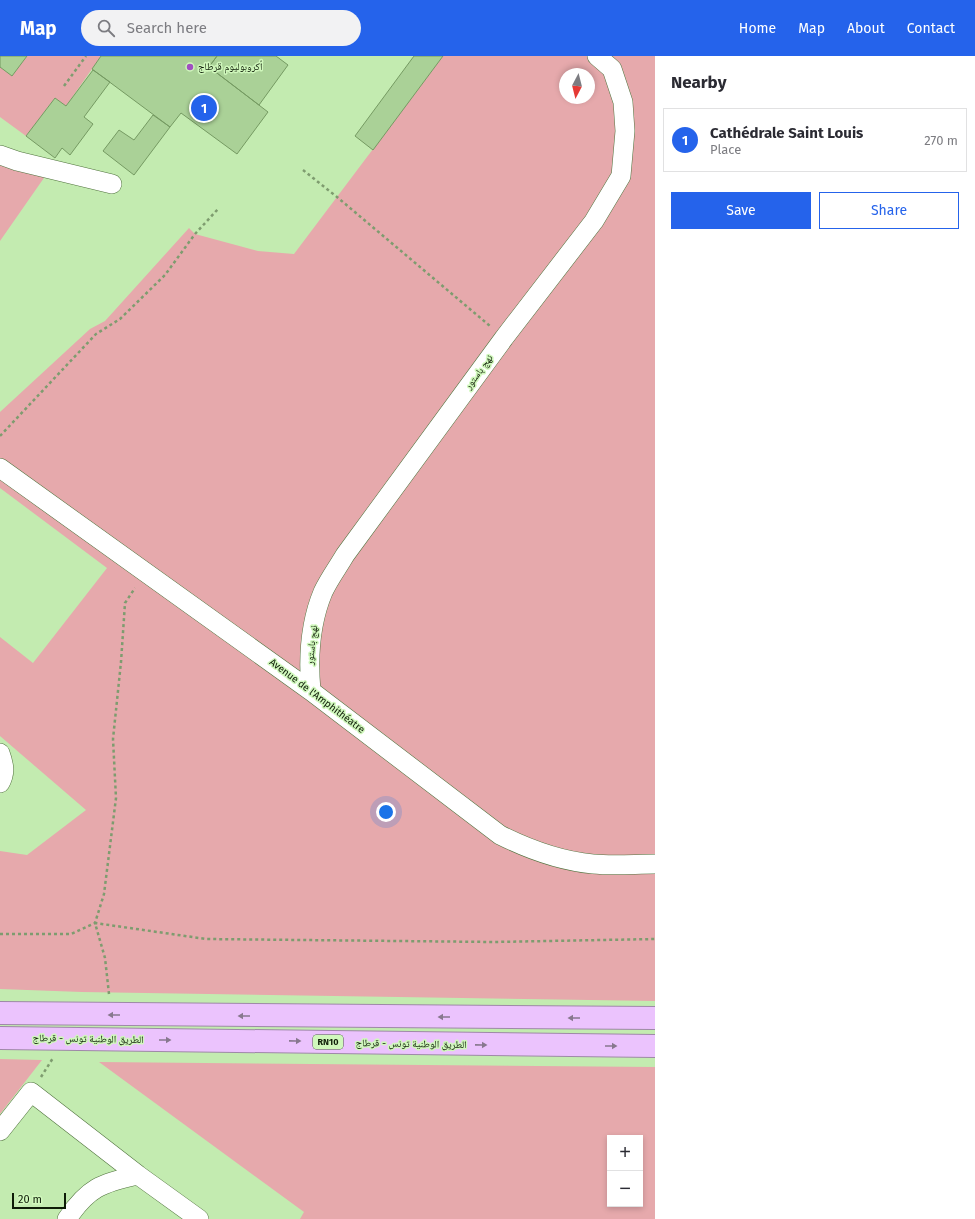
<!DOCTYPE html>
<meta charset="utf-8">
<style>
:root{--surface:#fff;--page:#f2f2f3;--text:#2b2b33;--muted:#7c7c81;--line:#e1e1e2;--accent:#2563eb}
body{margin:0;font-family:"Fira Sans","Noto Naskh Arabic",sans-serif;background:var(--page);color:var(--text)}
.controls{position:absolute;right:12px;bottom:12px;display:grid;overflow:hidden;border-radius:0px;box-shadow:0 2px 6px #0003}
.controls button{width:36px;height:36px;display:grid;place-items:center;padding:0;border:0;border-bottom:1px solid var(--line);background:var(--surface);color:var(--text);font:20px sans-serif}
.compass{position:absolute;left:559px;top:12px;width:36px;height:36px;border-radius:50%;background:var(--surface);box-shadow:0 2px 6px #0003;rotate:187deg}
.scale{position:absolute;left:12px;bottom:10px;width:54px;box-sizing:border-box;padding-left:4px;border:2px solid #0e1c07;border-top:0;font-size:11px;line-height:14px;white-space:nowrap;color:#0e1c07;-webkit-text-stroke:3px #d0f8bc;paint-order:stroke}
.you{position:absolute;left:386px;top:756px;width:14px;height:14px;margin:-10px;border:3px solid #fff;border-radius:50%;background:#1a73e8;box-shadow:0 0 0 6px #1a73e833}
.badge{display:grid;place-items:center;width:26px;height:26px;border-radius:50%;background:var(--accent);color:#fff;font-size:13px;font-weight:700}
.pin{position:absolute;translate:-50% -50%;border:2px solid #fff;box-shadow:0 1px 4px #0006}
.list{margin:0;padding:0;list-style:none}
h2{display:flex;justify-content:space-between;align-items:center;height:52px;margin:0;padding:0 16px;font-size:17px}
h2 small{font-size:13px;font-weight:400;color:var(--muted)}
.list li{display:grid;grid-template-columns:26px 1fr auto;gap:12px;align-items:center;box-sizing:border-box;height:64px;margin:0 8px 8px;padding:0 8px;border:1px solid var(--line);border-radius:0px}
.list b{display:block;font-size:15px;white-space:nowrap}
.list p{margin:0;font-size:13px;white-space:nowrap;color:var(--muted)}
.list em{font-size:13px;font-style:normal;color:var(--muted)}
.actions{display:flex;gap:8px;padding:12px 16px}
.actions a{flex:1;padding:9px 0;border:1px solid var(--accent);border-radius:0px;text-align:center;font-size:14px;color:var(--accent)}
.actions .main{background:var(--accent);color:#fff}
.icon{flex:none;width:22px;height:22px;fill:none;stroke:currentColor;stroke-width:2;stroke-linecap:round;stroke-linejoin:round}
.map{position:relative;flex:none;width:655px;height:1163px;overflow:hidden}
header{display:flex;align-items:center;gap:24px;box-sizing:border-box;height:56px;padding:0 20px;background:var(--accent);color:#fff}
header strong{font-size:19px}
nav{display:flex;gap:22px;margin-inline-start:auto;font-size:14px}
.search{width:280px;height:36px;background:var(--page);display:flex;align-items:center;gap:10px;box-sizing:border-box;padding:0 14px;border-radius:22px;color:var(--muted);font-size:15px}
main{display:flex}
aside{flex:1;background:var(--surface)}
.map>svg:first-child{display:block}
.green{fill:#e6a9ac;fill-rule:evenodd}
.building{fill:#aad197;stroke:#759a62}
.lines{fill:none;stroke-linecap:round;stroke-linejoin:round}
.minor-casing{stroke:#51733e;stroke-width:20}
.highway-casing{stroke:#9e89a7;stroke-width:24}
.path{stroke:#7e9c6f;stroke-width:2.5;stroke-dasharray:3 3;stroke-linecap:butt}
.minor{stroke:#fff;stroke-width:19}
.highway{stroke:#ebc3fd;stroke-width:22}
.oneway{fill:#88788e}
.poi-dot{fill:#a050c0;stroke:#d0f8bc;stroke-width:1.5}
.labels{text-anchor:middle;dominant-baseline:central;stroke-width:3;stroke-linejoin:round;paint-order:stroke}
.shield{fill:#d0f8bc;stroke:#485e3d;stroke-width:1}
.shield-label{font-size:9px;font-weight:bold;fill:#0e1c07}
.poi-label{font-size:10px;fill:#0e1c07;stroke:#d0f8bc;text-anchor:start}
.street-label{font-size:10px;fill:#0e1c07;stroke:#d0f8bc}
</style>
<header>
<strong>Map</strong>
<div class="search"><svg class="icon" aria-label="search" viewBox="0 0 24 24"><circle cx="10" cy="10" r="6"/><path d="M15 15l6 6"/></svg>Search here</div>
<nav><a>Home</a><a>Map</a><a>About</a><a>Contact</a></nav>
</header>
<main>
<div class="map">
<svg width="655" height="1163" viewBox="0 0 655 1163">
<rect width="100%" height="100%" fill="#c3ebb0"/>
<path class="green" d="M27,0H101L66,50L55,42L26,80L0,61V11L12,20Z
M443,0H655V945L82,936L0,933V795L27,799L86,754L0,680V581L33,607L107,512L0,432V356L90,273L105,265L189,172L195,178L258,195L294,198ZM565,18H589V42H565Z
M0,108L46,119L0,185Z
M0,1003L42,1004L0,1058Z
M99,1006L655,1011V1163H300L304,1156ZM610,1082H640V1148H610Z"/>
<path class="building" d="M0,0H27L12,20L0,11Z
M101,0H217L209,11L268,56L237,98L181,57L170,71L92,13Z
M217,0H276L288,9L259,49L209,11Z
M414,0H443L373,94L355,80Z
M93,14L110,26L84,61L93,68L70,99L62,92L55,102L26,80L55,42L66,50Z
M153,59L170,71L134,119L103,95L119,74L134,84Z"/>
<g class="lines">
<defs>
<path id="minor" d="M0,99L17,105L112,128
M0,412L311,635L500,779C530,794 560,805 593,808C614,810 635,808 655,808
M311,635C308,602 310,567 323,536C329,523 338,511 345,499L504,282L594,165L621,120L625,75L623,46L612,13L597,0
M0,697C4,708 6,717 0,727
M0,1075L31,1036L138,1119L199,1163
M67,1163C88,1132 101,1127 138,1119"/>
<path id="highway" d="M0,957L655,962
M0,982L655,990"/>
</defs>
<use href="#minor" class="minor-casing"/>
<use href="#highway" class="highway-casing"/>
<path class="path" d="M64,30L86,0
M303,114L337,141L490,270
M0,380L96,278L120,263L165,219L195,178L218,153
M0,878H71L95,867L104,838L116,742L113,683L121,606L125,547L135,532
M109,938L105,902L95,867L206,883L494,886L655,883
M41,1021L53,1002"/>
<use href="#minor" class="minor"/>
<use href="#highway" class="highway"/>
</g>
<defs><path id="oneway-solid" d="M-6-.8H1V-3.2L6.5 0L1 3.2V.8H-6Z"/></defs>
<g class="oneway">
<use href="#oneway-solid" transform="translate(114 959) rotate(-180)"/>
<use href="#oneway-solid" transform="translate(244 960) rotate(-180)"/>
<use href="#oneway-solid" transform="translate(444 961) rotate(-180)"/>
<use href="#oneway-solid" transform="translate(574 962) rotate(-180)"/>
<use href="#oneway-solid" transform="translate(165 984)"/>
<use href="#oneway-solid" transform="translate(295 985) rotate(1)"/>
<use href="#oneway-solid" transform="translate(481 989) rotate(1)"/>
<use href="#oneway-solid" transform="translate(611 990)"/>
</g>
<circle class="poi-dot" cx="190" cy="11" r="4"/>
<g class="labels">
<rect class="shield" x="313" y="979" width="30" height="14" rx="3"/>
<g class="shield-label">
<text x="328" y="986">RN10</text>
</g>
<g class="poi-label">
<text x="198" y="11">أكروبوليوم قرطاج</text>
</g>
<g class="street-label">
<text transform="translate(479 316) rotate(-54)">نهج باستور</text>
<text transform="translate(312 589) rotate(-84)">نهج باستور</text>
<text transform="translate(317 640) rotate(37)">Avenue de l'Amphithéatre</text>
<text transform="translate(88 983) rotate(1)">الطريق الوطنية تونس - قرطاج</text>
<text transform="translate(411 988) rotate(1)">الطريق الوطنية تونس - قرطاج</text>
</g>
</g>
</svg>
<div class="controls">
<button>+</button>
<button>−</button>
</div>
<svg class="compass" viewBox="-18 -18 36 36"><path d="M0-13l5 13h-10z" fill="#e53935"/><path d="M0 13l5-13h-10z" fill="#7c7c81"/></svg>
<div class="scale">20 m</div>
<div class="you"></div>
<div class="pin badge" style="left:204px;top:52px">1</div>
</div>
<aside>
<h2>Nearby<small></small></h2>
<ul class="list">
<li><span class="badge">1</span><div><b>Cathédrale Saint Louis</b><p>Place</p></div><em>270 m</em></li>
</ul>
<div class="actions"><a class="main">Save</a><a>Share</a></div>
</aside>
</main>
